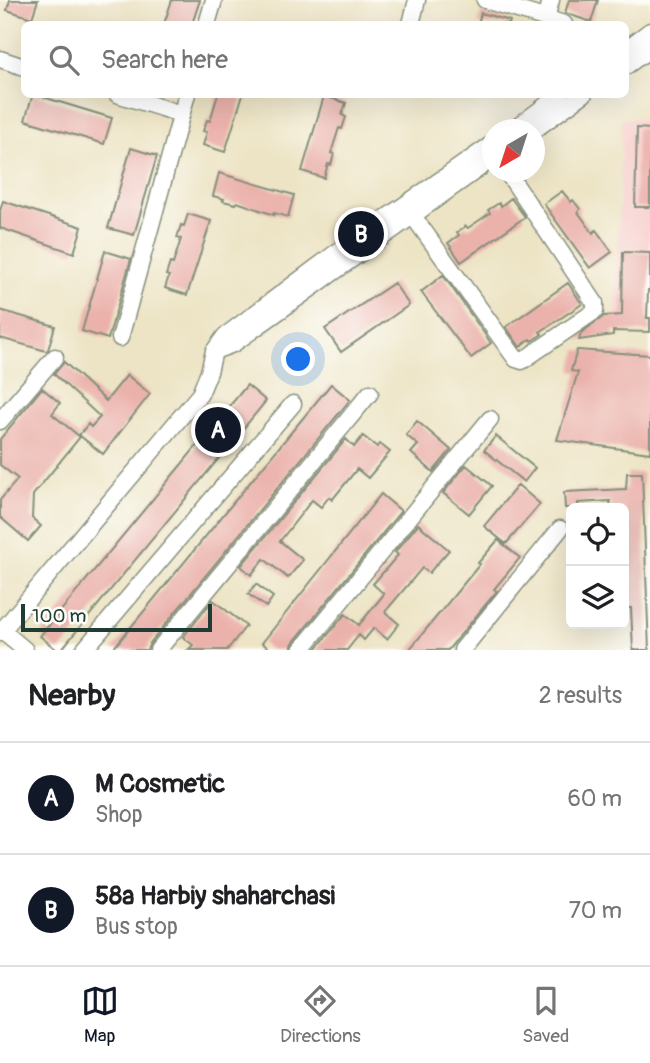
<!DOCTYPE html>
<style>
:root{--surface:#fff;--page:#f2f2f2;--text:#202124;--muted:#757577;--line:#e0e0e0;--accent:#111827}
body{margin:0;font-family:Pangolin,sans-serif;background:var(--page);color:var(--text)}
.controls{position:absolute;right:21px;bottom:21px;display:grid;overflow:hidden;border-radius:10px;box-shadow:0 7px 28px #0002}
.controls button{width:63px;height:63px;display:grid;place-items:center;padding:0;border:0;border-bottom:2px solid var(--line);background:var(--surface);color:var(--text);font:35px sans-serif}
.compass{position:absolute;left:482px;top:119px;width:63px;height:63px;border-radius:50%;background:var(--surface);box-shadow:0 7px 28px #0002;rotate:219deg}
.scale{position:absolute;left:21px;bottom:18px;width:191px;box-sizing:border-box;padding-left:7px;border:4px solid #1f3d34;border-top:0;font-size:19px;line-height:24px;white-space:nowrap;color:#1f3d34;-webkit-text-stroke:5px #fdfcf7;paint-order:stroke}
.you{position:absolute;left:299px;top:360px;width:24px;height:24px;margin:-18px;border:5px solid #fff;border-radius:50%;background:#1a73e8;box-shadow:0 0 0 10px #1a73e833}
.badge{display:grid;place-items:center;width:46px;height:46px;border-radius:50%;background:var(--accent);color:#fff;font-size:23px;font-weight:700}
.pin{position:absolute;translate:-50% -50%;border:4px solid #fff;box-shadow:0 2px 7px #0006}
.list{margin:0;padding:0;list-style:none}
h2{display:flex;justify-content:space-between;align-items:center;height:91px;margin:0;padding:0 28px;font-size:30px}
h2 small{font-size:23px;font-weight:400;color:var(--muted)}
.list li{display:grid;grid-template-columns:46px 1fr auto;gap:21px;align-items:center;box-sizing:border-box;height:112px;padding:0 28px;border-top:2px solid var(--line)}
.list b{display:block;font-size:26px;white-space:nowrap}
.list p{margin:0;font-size:23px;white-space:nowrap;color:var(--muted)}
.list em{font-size:23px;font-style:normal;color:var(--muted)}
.icon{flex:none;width:38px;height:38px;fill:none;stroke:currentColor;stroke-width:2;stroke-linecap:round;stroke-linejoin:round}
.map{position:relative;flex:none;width:650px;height:650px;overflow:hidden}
.search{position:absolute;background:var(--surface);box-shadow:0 7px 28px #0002;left:21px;right:21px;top:21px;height:77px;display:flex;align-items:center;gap:18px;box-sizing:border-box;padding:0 24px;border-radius:10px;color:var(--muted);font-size:26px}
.sheet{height:315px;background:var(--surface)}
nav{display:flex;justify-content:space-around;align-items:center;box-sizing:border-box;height:98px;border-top:2px solid var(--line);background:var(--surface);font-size:19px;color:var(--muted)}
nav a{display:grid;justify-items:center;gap:4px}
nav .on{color:var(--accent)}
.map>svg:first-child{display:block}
.built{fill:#f7d0ce}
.building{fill:#ebb2ac}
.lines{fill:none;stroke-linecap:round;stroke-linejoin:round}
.minor-casing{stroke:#86907c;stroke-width:19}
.minor{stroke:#fff;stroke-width:16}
</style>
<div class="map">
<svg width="650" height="650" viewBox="0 0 650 650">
<rect width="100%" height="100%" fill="#fdfcf7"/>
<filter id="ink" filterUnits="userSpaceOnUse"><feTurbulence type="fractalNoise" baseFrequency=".0143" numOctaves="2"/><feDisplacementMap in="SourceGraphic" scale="14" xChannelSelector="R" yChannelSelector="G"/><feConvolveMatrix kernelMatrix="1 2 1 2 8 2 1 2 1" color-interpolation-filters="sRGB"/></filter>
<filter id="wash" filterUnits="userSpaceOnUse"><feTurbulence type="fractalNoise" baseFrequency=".00686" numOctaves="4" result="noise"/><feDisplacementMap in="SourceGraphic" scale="28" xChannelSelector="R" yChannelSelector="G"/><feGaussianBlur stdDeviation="1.57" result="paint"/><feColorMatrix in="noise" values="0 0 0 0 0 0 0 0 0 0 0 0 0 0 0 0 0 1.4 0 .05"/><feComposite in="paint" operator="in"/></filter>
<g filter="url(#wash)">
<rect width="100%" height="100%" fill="#ede4c5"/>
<path class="built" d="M650,118V314L616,316L622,119Z"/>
<g id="blocks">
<path class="building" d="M10,0H38L32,18L7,10Z
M172,0H200L192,24H164Z
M569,0H598L591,22L565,13Z
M481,13L510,21L509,24H478Z
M33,94L112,118L104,144L25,120Z
M218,94H243L225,152L203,145L207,132L203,131L207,120L210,121Z
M324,96L346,103L342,115L346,117L342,129L339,128L331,153L334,154L331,165L328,164L324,178L302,171Z
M637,128L650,129V207H635Z
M131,148L157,156L134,235L108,228Z
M219,173L294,195L288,217L274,213V215L237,202L236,204L223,201L224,199L213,196Z
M562,191L571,202L573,200L580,209L578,212L593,233L596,230L612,252L590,268L544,204Z
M511,198L525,217L461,262L448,243L459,235L457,232L466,226L468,228L490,213L488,210L499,203L501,206Z
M3,201L82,227L74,253L0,228V211Z
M188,214L211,221L187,295L165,288L169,276L166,275L170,263L173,264L181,239L177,238L181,225L184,226Z
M105,251L131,259L108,339L82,331Z
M623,252L650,253V290H648L647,318H650V332L613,331V335L579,340L581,333L604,316L622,315Z
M443,275L491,343L471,358L421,292Z
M394,283L409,305L341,352L325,329Z
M568,283L582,304L540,332L542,334L532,341L530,339L520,347L506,327Z
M0,310L55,326L48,350L46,351L0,338Z
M577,350L650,355V453L557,440L578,372L571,371Z
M64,362L106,401L127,375L150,394L103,454L79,435L88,424L91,427L100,417L54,374Z
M331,384L350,400L150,643L147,650H112Z
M247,385L266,401L61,650H57L40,636Z
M42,388L60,403L52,414L80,437L33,495L32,518L41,526L28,541L0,517V500L18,479L0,465V439Z
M417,421L451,450L433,472L411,453L418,445L406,435Z
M363,436L377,447L380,444L390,452L368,478L357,469L332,500L329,497L321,507L312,500L280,541L303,560L288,578L264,559L251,575L241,566L346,439L354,447Z
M496,436L535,468L524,482L484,450Z
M466,465L492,486L469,514L443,493Z
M627,473H642L649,650H633L631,608H624V508H611L610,501L578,503V508H565L564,492L626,489Z
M518,485L540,504L506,544L484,526Z
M381,494L401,511L293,643L291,650H271L262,643Z
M418,524L449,550L429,573L422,568L385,612L399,624L387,639L374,628L364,640L359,635L347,650H315L345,614L359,625L384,594L373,584L398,555L395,552Z
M498,540L520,558L494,589L497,591L448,650H409L480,564L478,563Z
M256,584L273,597L266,607L248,594Z
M213,600L246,626L227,650H188L193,645L183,637Z"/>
</g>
</g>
<g filter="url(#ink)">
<use href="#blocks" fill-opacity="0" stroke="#86907c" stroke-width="2"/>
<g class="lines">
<defs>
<path id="minor" d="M485,0L564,24
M546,19L551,0
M207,24L214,0
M411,24L417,0
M626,49L650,31
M0,59L24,67
M626,66L650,49
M117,94L181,114
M513,130L561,94
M534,130L584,94
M413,216L516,359L522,361L595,311V303L507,172
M120,338L187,94
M214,351L233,344L492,159
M0,421L55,357
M0,629L25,650
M0,633L200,394L209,372L214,351L225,336L337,252L492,144
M84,650L293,404
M158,650L370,393
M301,650L490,419
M462,650L560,529"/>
</defs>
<use href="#minor" class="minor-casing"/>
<use href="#minor" class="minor"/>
</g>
</g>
</svg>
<div class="controls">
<button><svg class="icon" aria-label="locate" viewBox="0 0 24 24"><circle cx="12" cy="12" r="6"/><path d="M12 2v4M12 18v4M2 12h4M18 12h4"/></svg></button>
<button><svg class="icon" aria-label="layers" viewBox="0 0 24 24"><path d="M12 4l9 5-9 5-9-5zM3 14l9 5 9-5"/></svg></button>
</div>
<svg class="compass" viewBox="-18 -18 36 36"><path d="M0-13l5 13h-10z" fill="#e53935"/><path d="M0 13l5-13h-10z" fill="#757577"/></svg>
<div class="scale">100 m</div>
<div class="you"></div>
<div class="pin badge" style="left:218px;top:430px">A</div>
<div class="pin badge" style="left:361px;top:234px">B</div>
<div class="search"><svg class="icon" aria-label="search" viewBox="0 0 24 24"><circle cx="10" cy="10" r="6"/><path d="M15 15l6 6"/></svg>Search here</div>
</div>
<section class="sheet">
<h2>Nearby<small>2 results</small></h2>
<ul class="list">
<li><span class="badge">A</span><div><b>M Cosmetic</b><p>Shop</p></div><em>60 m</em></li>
<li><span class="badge">B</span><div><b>58a Harbiy shaharchasi</b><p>Bus stop</p></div><em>70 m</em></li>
</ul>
</section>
<nav>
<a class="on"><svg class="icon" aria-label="map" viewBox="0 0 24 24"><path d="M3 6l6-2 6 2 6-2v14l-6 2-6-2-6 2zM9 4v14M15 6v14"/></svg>Map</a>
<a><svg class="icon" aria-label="directions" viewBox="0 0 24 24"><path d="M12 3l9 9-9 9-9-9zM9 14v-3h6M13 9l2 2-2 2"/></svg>Directions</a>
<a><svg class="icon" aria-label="saved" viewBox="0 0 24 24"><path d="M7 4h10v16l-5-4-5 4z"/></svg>Saved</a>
</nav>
